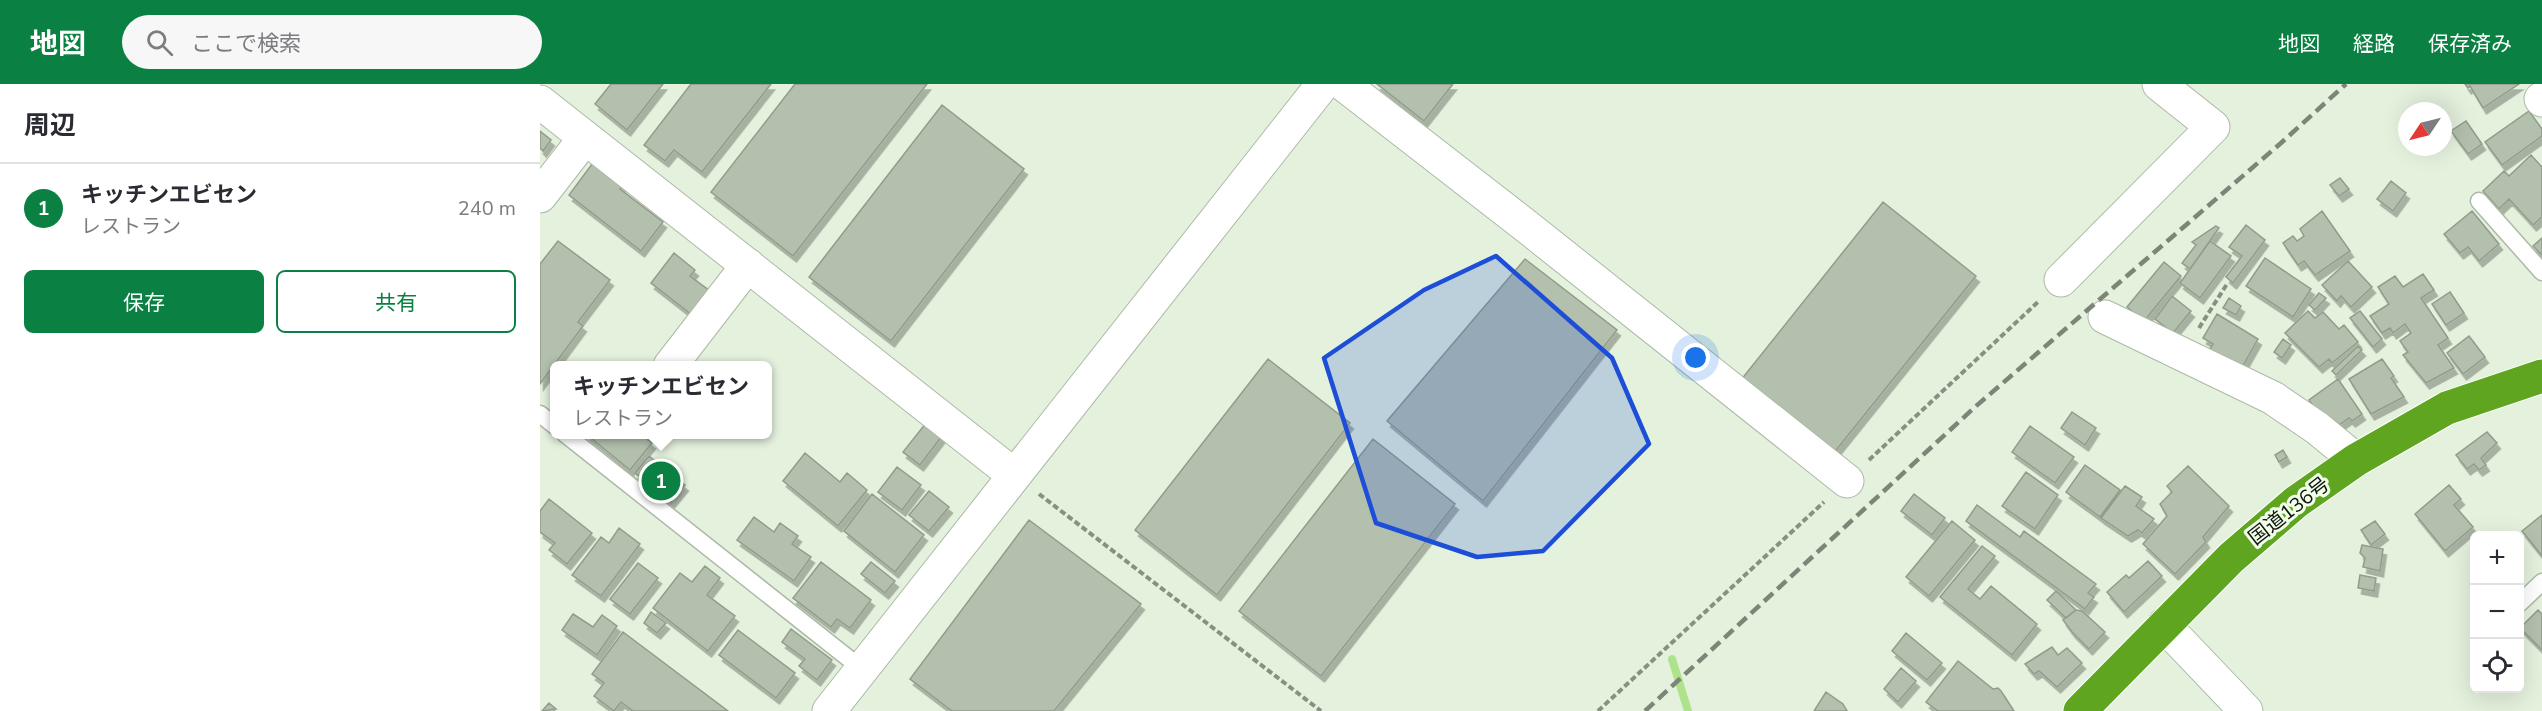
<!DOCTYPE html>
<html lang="ja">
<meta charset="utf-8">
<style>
:root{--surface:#fff;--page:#f7f7f7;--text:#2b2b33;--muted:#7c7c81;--line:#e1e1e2;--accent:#0b8043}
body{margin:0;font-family:"Nunito Sans","Noto Sans JP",sans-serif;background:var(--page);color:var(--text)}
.controls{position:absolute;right:18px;bottom:18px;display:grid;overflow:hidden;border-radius:9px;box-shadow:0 6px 24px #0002}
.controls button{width:54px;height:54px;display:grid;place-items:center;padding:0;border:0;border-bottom:2px solid var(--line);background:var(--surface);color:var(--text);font:30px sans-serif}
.compass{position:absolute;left:1858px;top:18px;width:54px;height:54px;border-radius:50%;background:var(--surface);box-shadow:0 6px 24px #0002;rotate:235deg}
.you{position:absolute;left:1156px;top:274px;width:21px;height:21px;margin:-15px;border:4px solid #fff;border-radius:50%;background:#1a73e8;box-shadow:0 0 0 9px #1a73e833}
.badge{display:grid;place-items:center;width:39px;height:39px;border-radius:50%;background:var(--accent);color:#fff;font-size:20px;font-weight:700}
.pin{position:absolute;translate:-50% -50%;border:3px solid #fff;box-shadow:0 2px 6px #0006}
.popup{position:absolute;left:10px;top:277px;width:222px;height:78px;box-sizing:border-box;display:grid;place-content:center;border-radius:9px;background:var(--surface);filter:drop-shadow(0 2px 4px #0005);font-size:20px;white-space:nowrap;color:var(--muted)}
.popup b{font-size:22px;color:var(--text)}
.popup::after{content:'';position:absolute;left:50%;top:100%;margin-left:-12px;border:12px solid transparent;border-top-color:var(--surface)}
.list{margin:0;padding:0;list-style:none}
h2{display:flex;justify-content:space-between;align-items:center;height:78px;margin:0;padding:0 24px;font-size:26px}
h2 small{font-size:20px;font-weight:400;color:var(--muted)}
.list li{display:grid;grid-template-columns:39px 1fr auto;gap:18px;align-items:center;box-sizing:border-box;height:90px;padding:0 24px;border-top:2px solid var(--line)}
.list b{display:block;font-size:22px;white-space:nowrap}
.list p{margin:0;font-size:20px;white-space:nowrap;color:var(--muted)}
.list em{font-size:20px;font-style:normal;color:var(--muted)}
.actions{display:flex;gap:12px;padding:18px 24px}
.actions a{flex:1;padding:14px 0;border:2px solid var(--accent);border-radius:9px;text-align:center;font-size:21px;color:var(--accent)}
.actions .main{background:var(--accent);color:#fff}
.icon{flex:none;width:33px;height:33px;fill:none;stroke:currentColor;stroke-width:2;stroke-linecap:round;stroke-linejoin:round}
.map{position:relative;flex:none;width:2002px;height:627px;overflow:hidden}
header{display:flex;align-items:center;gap:36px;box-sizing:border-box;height:84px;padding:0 30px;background:var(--accent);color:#fff}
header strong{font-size:28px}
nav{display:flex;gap:33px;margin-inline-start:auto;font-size:21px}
.search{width:420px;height:54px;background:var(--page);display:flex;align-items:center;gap:15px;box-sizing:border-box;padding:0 21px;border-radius:33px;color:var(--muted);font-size:22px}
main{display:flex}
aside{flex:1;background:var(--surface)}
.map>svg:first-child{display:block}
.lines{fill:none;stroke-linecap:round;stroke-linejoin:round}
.stream{stroke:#aee38c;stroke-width:8}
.building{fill:#b4c0ae;stroke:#919c8a;stroke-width:1.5;filter:url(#shadow)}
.lane-casing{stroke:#adb9a7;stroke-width:19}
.street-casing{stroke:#adb9a7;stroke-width:35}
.highway-casing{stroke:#fff;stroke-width:35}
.path{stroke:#879082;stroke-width:4;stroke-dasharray:6 3;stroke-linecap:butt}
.lane{stroke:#fff;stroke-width:16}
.street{stroke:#fff;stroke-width:33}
.highway{stroke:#5fa520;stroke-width:33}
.rail{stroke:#7d8578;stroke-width:4.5;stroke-dasharray:12 6;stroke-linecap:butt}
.marked{fill:#1d4ed8;fill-opacity:0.2;stroke:#1d4ed8;stroke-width:4.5;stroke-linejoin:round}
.labels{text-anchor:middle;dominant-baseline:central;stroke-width:6;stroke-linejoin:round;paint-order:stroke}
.street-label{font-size:20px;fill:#11150e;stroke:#f1feea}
</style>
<header>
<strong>地図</strong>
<div class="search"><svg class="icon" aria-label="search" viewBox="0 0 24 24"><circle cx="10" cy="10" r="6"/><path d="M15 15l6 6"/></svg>ここで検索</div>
<nav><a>地図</a><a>経路</a><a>保存済み</a></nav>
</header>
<main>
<aside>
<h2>周辺<small></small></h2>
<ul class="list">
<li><span class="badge">1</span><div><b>キッチンエビセン</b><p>レストラン</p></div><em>240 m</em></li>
</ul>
<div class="actions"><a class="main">保存</a><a>共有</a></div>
</aside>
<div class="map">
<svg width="2002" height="627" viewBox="0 0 2002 627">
<defs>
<filter id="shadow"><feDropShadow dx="3.5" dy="6" stdDeviation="0" flood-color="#0004"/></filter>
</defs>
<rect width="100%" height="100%" fill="#e4f1dd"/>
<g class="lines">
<path class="stream" d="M1132,575L1148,627"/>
</g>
<path class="building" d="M71,0H123L87,46L55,20Z
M151,0H231L162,88L134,66L125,77L104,61Z
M255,0H387L253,172L171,108Z
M837,0H913L884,37Z
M1925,0H1979L1943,24L1930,2L1928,4Z
M402,21L484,85L351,257L269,193Z
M1989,27L2002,45V52L1962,81L1945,58Z
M1926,37L1942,60L1928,70L1911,47Z
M0,47L11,56L3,67L0,64Z
M1991,71L2002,83V133L1993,141L1969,115L1959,125L1943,107L1964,87L1969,92Z
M55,76L84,99L80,105L123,138L101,167L29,111Z
M1800,94L1809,105L1799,112L1790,101Z
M1851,97L1866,109L1853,127L1837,115Z
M1343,118L1436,192L1293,370L1201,296Z
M1782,127L1810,167L1775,191L1764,177L1758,181L1743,159L1753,152L1757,157L1764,152L1760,145Z
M1932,127L1959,160L1939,177L1928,163L1920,169L1904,150Z
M1706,141L1725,156L1693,199L1686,193L1702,172L1689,163Z
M1676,142L1679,144L1650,185L1642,179L1656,161L1652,158Z
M2002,154V171L1993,162Z
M18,157L70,196L38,238L43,242L0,300V180Z
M1670,157L1691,172L1660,214L1640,199Z
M134,169L155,186L150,192L170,207L152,231L111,199Z
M1725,174L1771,205L1753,233L1706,202Z
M985,175L1077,246L943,417L847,337Z
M1808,177L1832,203L1811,223L1801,212L1797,217L1782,201Z
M1624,178L1641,192L1604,237L1587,223Z
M1883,190L1894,206L1881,214L1908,254L1898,261L1914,284L1886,299L1863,271L1868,268L1860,257L1871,249L1865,240L1853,249L1850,244L1842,249L1830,232L1849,220L1838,203L1855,192L1863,203Z
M1910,208L1924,229L1906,241L1892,220Z
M1779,209L1786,214L1775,226L1769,221Z
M1632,212L1651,227L1633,249L1615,235Z
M1689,214L1701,222L1696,231L1683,224Z
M1768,227L1775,234L1783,228L1799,245L1804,241L1818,258L1792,279L1789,275L1779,283L1745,249Z
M1820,227L1842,255L1833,263L1810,234Z
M1677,230L1718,255L1700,287L1668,268L1673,260L1663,254Z
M1929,252L1945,273L1923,290L1907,269Z
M1743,255L1751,261L1742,274L1734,268Z
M1818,262L1822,266L1796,291L1792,287Z
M728,275L810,339L677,511L595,446Z
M1842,275L1854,292L1851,294L1864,313L1831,330L1809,295Z
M1798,295L1822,330L1812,337L1809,334L1799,341L1797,339L1789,344L1769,316Z
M1532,328L1556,344L1545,361L1521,344Z
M386,339L402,352L380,381L363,368Z
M1490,342L1534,373L1515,399L1472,368Z
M1947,348L1957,359L1941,374L1946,381L1939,386L1934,380L1927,385L1916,371Z
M46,350H101L112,359L90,386Z
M833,355L915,420L781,592L699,527Z
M1743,366L1747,373L1739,378L1735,371Z
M265,369L300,398L307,389L327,406L298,442L243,397Z
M109,372L145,401L131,418L95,389Z
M1545,381L1580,406L1560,433L1526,408Z
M1648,382L1689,422L1663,453L1666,458L1635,490L1603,460L1627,432L1620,420L1632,408L1627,402Z
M357,383L381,401L362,426L338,408Z
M1486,388L1518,411L1495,445L1462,422Z
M1909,401L1921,415L1914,421L1933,443L1905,467L1875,430Z
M1585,402L1602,413L1596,422L1614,435L1602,449L1598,446L1588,452L1561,434Z
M389,407L409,423L389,447L369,431Z
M332,410L384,451L355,488L304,447Z
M1374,410L1405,434L1392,451L1361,427Z
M9,415L52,449L27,480L9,466L15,459L0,448V427Z
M1437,421L1480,453L1484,447L1556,500L1548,509L1554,513L1545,525L1426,437Z
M2002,431V472L1982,447Z
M214,433L234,448L240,439L258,452L252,460L271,473L254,497L197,456Z
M489,436L601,520L514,627H412L370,595Z
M1412,437L1435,456L1389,512L1366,493Z
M1835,437L1845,450L1831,461L1821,446Z
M79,444L100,460L61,512L32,491L61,453L69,459Z
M1822,461L1843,465L1840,487L1823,483L1825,474L1820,469Z
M1442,462L1455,472L1428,505L1440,515L1451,502L1497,540L1472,571L1400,513Z
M1608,477L1622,492L1584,528L1567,508L1586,491L1589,494Z
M281,478L331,516L310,544L297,535L291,543L253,514Z
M331,478L355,497L345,509L321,490Z
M98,479L118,494L90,530L70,515Z
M165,482L180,494L167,511L195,532L168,567L113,524L140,489L152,498Z
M1820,491L1836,494L1834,507L1818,504Z
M1516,507L1536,526L1526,534L1507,516Z
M1536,526L1542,527L1565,548L1549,565L1532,548L1523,536Z
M1998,526L2002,530V566L1980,544Z
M111,528L126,539L117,549L104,539Z
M33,530L53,543L62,531L77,542L57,571L22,546Z
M251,545L292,576L277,596L259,582L265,575L242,558Z
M198,546L255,589L236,614L179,571Z
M83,548L188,627H93L81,618L74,627L54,612L64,599L52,590Z
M1366,549L1402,579L1387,596L1352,567Z
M1512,563L1518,571L1527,564L1542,579L1517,603L1499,587L1494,590L1485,580Z
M1418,577L1453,605L1458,604L1461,607L1474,627H1398L1386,618Z
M1361,584L1376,597L1358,618L1344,605Z
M1286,608L1303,620L1307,627H1274Z
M9,619L16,625L2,627Z"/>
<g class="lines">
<defs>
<path id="lane" d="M1939,117L2002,188
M0,330L15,342
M25,350L322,585
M1980,519L2002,498"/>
<path id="street" d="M803,0L986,142L1307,397
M2001,15L2002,16
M0,18L474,391
M0,112L45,54
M1521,196L1673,43L1619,0
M1565,233L1733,314L1777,344L1816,376
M130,282L208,181
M1624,541L1706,627
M289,627L783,0"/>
<path id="highway" d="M1540,627L1691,474L1756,418L1816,376L1907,324L2002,292"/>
</defs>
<use href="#lane" class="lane-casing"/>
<use href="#street" class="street-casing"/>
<use href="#highway" class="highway-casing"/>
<path class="path" d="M1659,244L1687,200
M1329,376L1499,217
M499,410L781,627
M1058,627L1284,418"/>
<use href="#lane" class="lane"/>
<use href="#street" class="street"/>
<use href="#highway" class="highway"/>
<path class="rail" d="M1105,627L1435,323L1741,59L1806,0"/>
</g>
<path class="marked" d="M956,172L1072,274L1109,360L1003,467L937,473L836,439L784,274L884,206Z"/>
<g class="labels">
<g class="street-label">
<text transform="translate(1749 427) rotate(-38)">国道136号</text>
</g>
</g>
</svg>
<div class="controls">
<button>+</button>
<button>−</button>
<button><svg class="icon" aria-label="locate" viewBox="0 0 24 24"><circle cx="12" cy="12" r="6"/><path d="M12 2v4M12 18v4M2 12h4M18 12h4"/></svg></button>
</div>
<svg class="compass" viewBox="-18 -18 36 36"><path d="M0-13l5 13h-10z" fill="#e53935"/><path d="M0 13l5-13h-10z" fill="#7c7c81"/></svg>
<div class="you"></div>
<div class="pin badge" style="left:121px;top:397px">1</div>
<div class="popup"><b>キッチンエビセン</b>レストラン</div>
</div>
</main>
